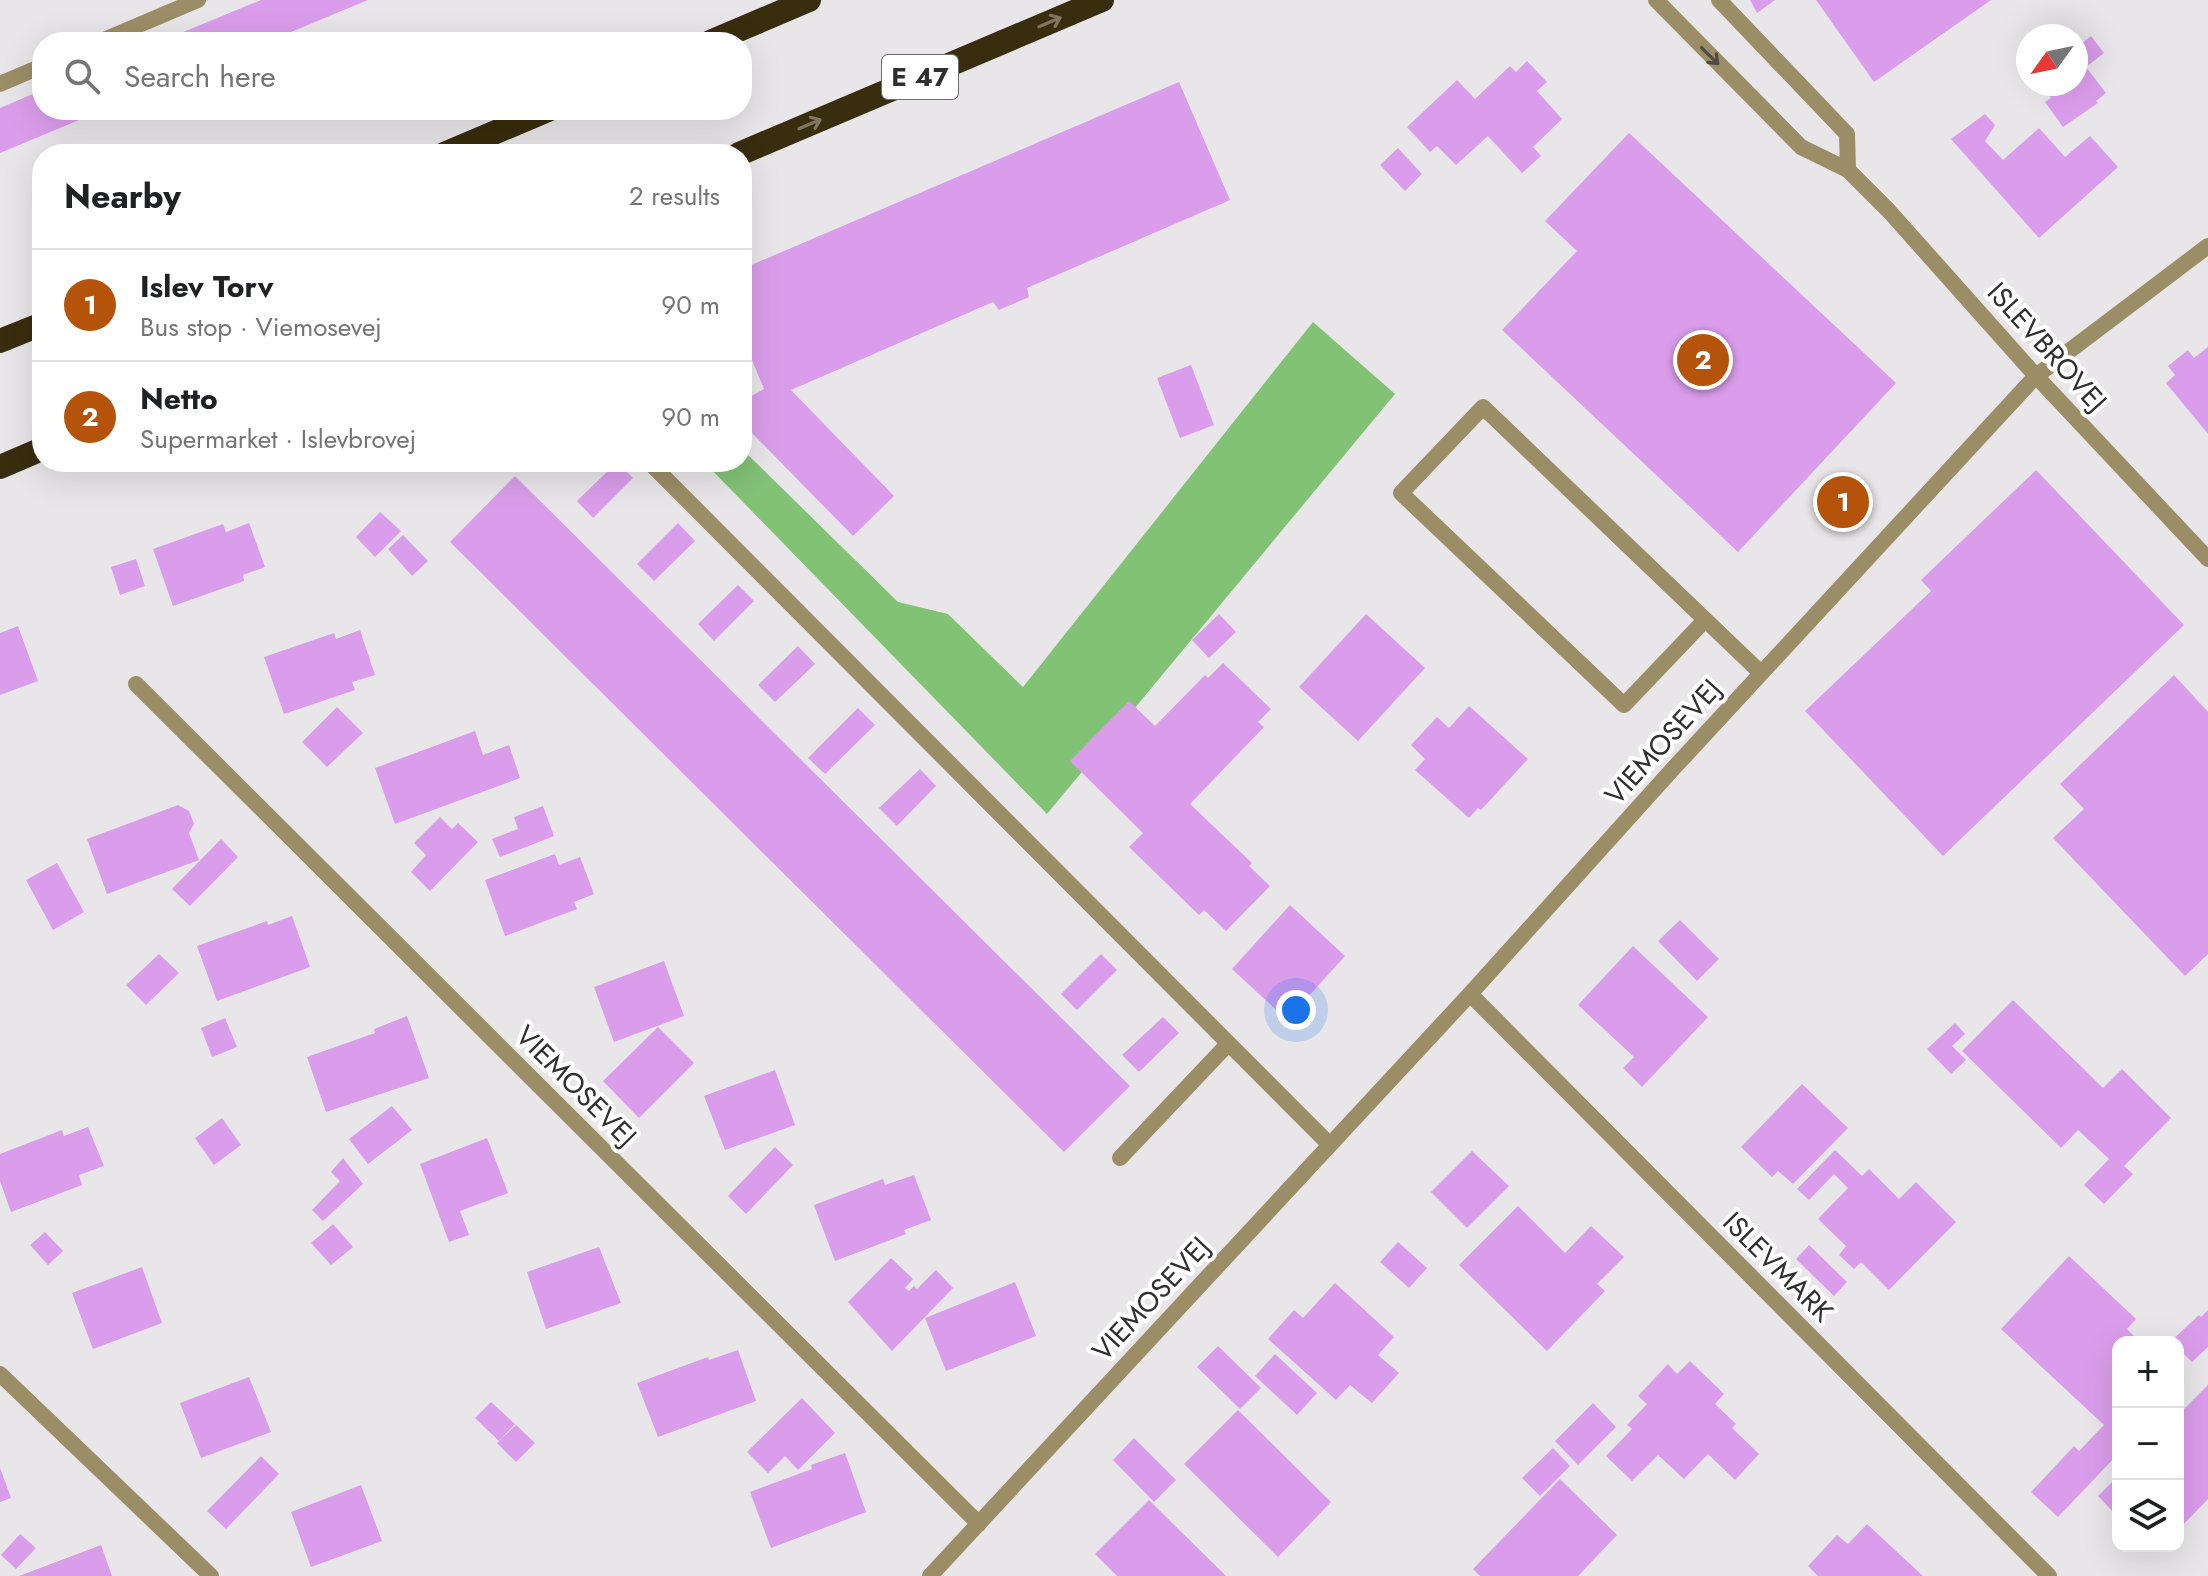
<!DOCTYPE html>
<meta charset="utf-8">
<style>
:root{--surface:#fff;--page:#f6f6f6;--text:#202124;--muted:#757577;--line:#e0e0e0;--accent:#b45309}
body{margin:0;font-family:Jost,sans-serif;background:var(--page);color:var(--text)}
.controls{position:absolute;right:24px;bottom:24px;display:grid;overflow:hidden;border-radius:16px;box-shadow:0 8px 32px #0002}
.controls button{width:72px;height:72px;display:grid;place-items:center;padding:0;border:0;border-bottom:2px solid var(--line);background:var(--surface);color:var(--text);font:40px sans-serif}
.compass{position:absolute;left:2016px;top:24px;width:72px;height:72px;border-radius:50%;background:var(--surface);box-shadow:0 8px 32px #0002;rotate:237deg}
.you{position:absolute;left:1296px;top:1010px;width:28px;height:28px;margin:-20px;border:6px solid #fff;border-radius:50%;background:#1a73e8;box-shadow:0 0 0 12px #1a73e833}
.badge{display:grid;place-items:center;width:52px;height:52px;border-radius:50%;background:var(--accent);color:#fff;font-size:26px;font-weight:700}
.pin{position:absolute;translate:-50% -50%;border:4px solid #fff;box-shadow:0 2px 8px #0006}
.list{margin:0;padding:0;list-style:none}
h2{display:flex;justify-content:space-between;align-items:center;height:104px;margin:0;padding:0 32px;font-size:34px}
h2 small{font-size:26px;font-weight:400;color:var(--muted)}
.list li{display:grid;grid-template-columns:52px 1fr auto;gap:24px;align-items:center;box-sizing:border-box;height:112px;padding:0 32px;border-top:2px solid var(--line)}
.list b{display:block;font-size:30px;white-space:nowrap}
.list p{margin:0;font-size:26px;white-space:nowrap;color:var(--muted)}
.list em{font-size:26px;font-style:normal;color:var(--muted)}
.icon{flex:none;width:44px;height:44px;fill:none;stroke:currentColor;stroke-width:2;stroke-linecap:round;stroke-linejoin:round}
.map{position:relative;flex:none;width:2208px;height:1576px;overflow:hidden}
.search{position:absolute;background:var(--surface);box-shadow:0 8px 32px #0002;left:32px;top:32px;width:720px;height:88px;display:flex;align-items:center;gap:20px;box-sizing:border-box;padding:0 28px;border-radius:32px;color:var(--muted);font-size:30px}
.panel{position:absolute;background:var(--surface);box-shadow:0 8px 32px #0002;left:32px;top:144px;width:720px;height:328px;border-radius:32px}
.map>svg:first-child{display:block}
.forest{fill:#82c275}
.building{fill:#da9deb}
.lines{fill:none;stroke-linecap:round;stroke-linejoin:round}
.lane{stroke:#9b8d66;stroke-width:16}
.street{stroke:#9b8d66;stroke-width:16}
.highway{stroke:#382d0c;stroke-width:24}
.oneway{stroke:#7e7661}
.oneway2{stroke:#504b40}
.labels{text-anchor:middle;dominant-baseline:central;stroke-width:8;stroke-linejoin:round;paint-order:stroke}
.shield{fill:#fff;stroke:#6e6d6e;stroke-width:2}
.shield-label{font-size:26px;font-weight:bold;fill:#302f30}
.street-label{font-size:28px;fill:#302f30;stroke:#fff}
</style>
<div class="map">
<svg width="2208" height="1576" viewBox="0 0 2208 1576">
<rect width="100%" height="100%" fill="#e9e6ea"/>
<path class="forest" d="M1313,322L1395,394L1047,814L704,462H742V449L898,602L948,614L1023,687Z"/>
<path class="building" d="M261,0H368L267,42H159Z
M1750,0H1775L1757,13Z
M1816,0H1991L1874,82Z
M2091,36L2104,53L2086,67L2106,93L2096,101L2098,103L2063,127L2045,102L2051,98L2040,84H2076V48Z
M1527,61L1547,82L1537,91L1562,119L1533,147L1541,156L1522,173L1488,136L1456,165L1437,146L1430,152L1407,127L1457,80L1475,99L1510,66L1516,72Z
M1179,82L1230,200L1027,288L1029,297L999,310L993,302L791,390L894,496L853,536L742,423V401L764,389L742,336V269Z
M42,90V110H103L0,153V108Z
M1985,114L1995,125L1985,141L2003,160L2039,128L2065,157L2090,136L2118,167L2039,238L1951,139Z
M1629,133L1896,383L1738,552L1502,330L1577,251L1545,221Z
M1398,148L1422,174L1405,191L1380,165Z
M2208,347V434L2166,383L2175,375L2168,366L2188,350L2194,358Z
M1191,365L1214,425L1180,438L1157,378Z
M617,462L633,478L593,518L577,501Z
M2036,470L2184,625L1943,856L1805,711L1931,591L1921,580Z
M515,476L1130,1086L1064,1152L450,542Z
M380,512L401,531L375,557L356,537Z
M249,523L265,567L243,575L244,581L173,606L153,549L223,524L226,532Z
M678,523L695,541L654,581L637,564Z
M403,535L428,561L412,576L388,549Z
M136,559L145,586L120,595L111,567Z
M738,585L754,601L714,641L698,624Z
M1219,614L1236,632L1209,658L1192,640Z
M1366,614L1425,668L1358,741L1299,687Z
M18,626L38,681L0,695V633Z
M360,630L375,675L352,682L355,690L284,714L264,657L334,633L336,639Z
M798,646L815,664L775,702L758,685Z
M1223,663L1271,709L1258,722L1264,727L1190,804L1252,863L1249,866L1270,886L1226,931L1204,910L1199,915L1129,847L1143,833L1070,761L1129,701L1155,726L1205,675L1208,678Z
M2174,675L2208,712V954L2185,976L2053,838L2084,809L2060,784Z
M1469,706L1528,759L1481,810L1478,808L1469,818L1415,770L1425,759L1411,745L1437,717L1449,728Z
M337,707L363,733L327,767L302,742Z
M858,708L875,725L825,774L808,758Z
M475,731L483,755L509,745L520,778L395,824L375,768Z
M920,769L936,786L897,826L879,808Z
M178,805L189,811L194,824L189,833L199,860L107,894L87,839Z
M543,806L554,836L500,857L492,839L518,829L514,817Z
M440,817L452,829L458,823L478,842L430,891L411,872L426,855L414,843Z
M221,839L238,857L190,906L172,889Z
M555,854L559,865L580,857L594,894L574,902L577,909L505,936L485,880Z
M57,863L84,912L53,930L26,880Z
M1290,905L1345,956L1287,1020L1232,969Z
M292,916L310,967L217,1001L197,946L267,921L268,925Z
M1680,920L1719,959L1697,981L1658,941Z
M1633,946L1708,1017L1642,1087L1623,1068L1634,1057L1578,1005Z
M159,954L179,973L146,1005L126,985Z
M1101,954L1117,970L1077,1010L1061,994Z
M664,961L684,1016L614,1042L594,987Z
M2013,1000L2103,1088L2122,1069L2171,1118L2124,1166L2133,1174L2104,1204L2084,1185L2109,1159L2078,1130L2061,1148L1962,1051Z
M407,1016L429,1078L326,1112L307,1057L375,1033L374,1029Z
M1163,1017L1179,1033L1139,1072L1122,1055Z
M225,1018L237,1047L212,1057L201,1028Z
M1955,1023L1965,1034L1952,1046L1966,1060L1951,1074L1927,1049Z
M658,1027L694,1063L639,1118L603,1081Z
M775,1070L795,1125L725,1150L704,1096Z
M1802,1084L1848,1128L1793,1184L1778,1171L1772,1177L1741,1147Z
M392,1106L412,1130L368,1164L349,1139Z
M222,1118L241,1145L214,1165L195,1138Z
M88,1127L104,1166L79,1175L82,1185L11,1212L0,1181V1154L62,1130L64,1136Z
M487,1138L508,1193L460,1211L469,1235L449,1242L420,1164Z
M775,1147L793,1165L746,1214L728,1196Z
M1835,1150L1862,1176L1869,1169L1899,1199L1916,1182L1956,1222L1889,1290L1861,1262L1854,1269L1839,1255L1846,1246L1818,1219L1848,1188L1834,1174L1809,1200L1797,1189Z
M1472,1151L1509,1186L1467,1228L1431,1192Z
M343,1158L363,1184L323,1221L312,1210L340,1181L331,1172Z
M914,1175L931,1220L904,1230L906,1234L835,1261L814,1205L883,1179L885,1185Z
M1518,1206L1565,1253L1591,1226L1624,1257L1597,1284L1605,1291L1547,1351L1459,1265Z
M333,1224L353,1247L331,1265L311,1243Z
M45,1232L63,1251L48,1265L30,1245Z
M1398,1242L1427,1268L1409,1288L1380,1262Z
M1809,1245L1847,1282L1834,1296L1796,1259Z
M599,1247L621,1303L546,1329L527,1272Z
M2069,1256L2136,1319L2127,1329L2138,1340L2118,1342V1454L2058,1517L2031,1492L2074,1446L2079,1451L2104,1425L2001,1329Z
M891,1258L913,1279L905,1288L909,1291L914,1286L917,1289L936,1270L953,1288L892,1351L848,1302Z
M142,1267L162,1323L93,1349L72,1293Z
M1015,1282L1036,1336L946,1371L925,1318Z
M1335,1283L1394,1337L1378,1355L1399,1373L1372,1403L1350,1385L1336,1400L1268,1339L1294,1310L1303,1318Z
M2208,1310V1347L2192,1362L2178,1348V1342H2170L2199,1315L2201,1317Z
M1218,1346L1261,1388L1240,1409L1197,1367Z
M738,1350L756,1401L658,1437L637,1383L708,1357L709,1360Z
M1275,1354L1317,1393L1297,1415L1255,1376Z
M1690,1361L1724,1394L1715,1404L1736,1424L1732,1428L1759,1454L1735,1480L1708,1454L1684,1479L1658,1455L1632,1481L1606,1456L1632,1429L1627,1425L1647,1404L1638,1396L1668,1364L1677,1374Z
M249,1377L271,1432L201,1458L180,1403Z
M2208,1385V1499L2178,1530V1415Z
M802,1398L835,1433L798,1470L785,1456L768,1473L747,1452Z
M491,1402L515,1424L499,1441L475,1418Z
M1593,1403L1616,1427L1578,1465L1555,1441Z
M1238,1410L1331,1502L1278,1557L1184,1464Z
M516,1425L535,1443L516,1462L497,1443Z
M1134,1438L1176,1480L1154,1502L1113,1460Z
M1553,1448L1570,1466L1540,1496L1522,1478Z
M845,1453L866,1512L771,1548L750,1492L812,1469L811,1465Z
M261,1456L279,1474L226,1529L207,1511Z
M0,1468L11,1498L0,1502Z
M2118,1476V1517L2098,1496Z
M1560,1479L1617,1535L1578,1576H1480L1473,1569Z
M361,1485L382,1541L311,1567L291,1512Z
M1149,1500L1226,1576H1117L1095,1554Z
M1867,1524L1923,1576H1818L1808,1566L1837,1535L1848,1544Z
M20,1534L36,1548L16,1569L1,1555Z
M101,1545L112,1576H19Z"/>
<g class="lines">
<path class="lane" d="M1705,620L1624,705L1401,493L1483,407L1761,673
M1120,1158L1228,1044"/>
<path class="street" d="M1656,0L1801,147L1848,170L1889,211L2036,376L2208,559
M1719,0L1847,134L1848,170
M99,42L198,0
M0,84L42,66
M649,462L1330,1145
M136,684L979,1524
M1470,994L2049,1576
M0,1374L211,1576
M930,1576L1470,994L1671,771L2036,376L2208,246"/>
<path class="highway" d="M710,42L809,0
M444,154L548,110
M739,154L1102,0
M0,341L42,324
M0,467L42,449"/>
</g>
<defs><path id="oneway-shaft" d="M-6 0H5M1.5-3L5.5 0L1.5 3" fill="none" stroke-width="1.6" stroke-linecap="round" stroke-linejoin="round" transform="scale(2)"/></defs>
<g class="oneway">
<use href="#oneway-shaft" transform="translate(1050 22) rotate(-23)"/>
<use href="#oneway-shaft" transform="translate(810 124) rotate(-23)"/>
</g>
<use class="oneway2" href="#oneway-shaft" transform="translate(1710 56) rotate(45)"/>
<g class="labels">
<rect class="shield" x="882" y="55" width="76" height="44" rx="6"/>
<g class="shield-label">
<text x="920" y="77">E 47</text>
</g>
<g class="street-label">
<text transform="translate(2047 347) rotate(48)">ISLEVBROVEJ</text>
<text transform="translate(1663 742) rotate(-48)">VIEMOSEVEJ</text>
<text transform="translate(576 1086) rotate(45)">VIEMOSEVEJ</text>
<text transform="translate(1778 1267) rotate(45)">ISLEVMARK</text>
<text transform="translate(1151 1299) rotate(-47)">VIEMOSEVEJ</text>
</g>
</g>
</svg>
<div class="controls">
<button>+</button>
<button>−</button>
<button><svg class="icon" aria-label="layers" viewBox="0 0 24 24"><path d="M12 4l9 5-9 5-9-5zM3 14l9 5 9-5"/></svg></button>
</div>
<svg class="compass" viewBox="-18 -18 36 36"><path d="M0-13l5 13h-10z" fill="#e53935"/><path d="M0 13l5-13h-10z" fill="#757577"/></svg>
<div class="you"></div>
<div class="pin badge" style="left:1843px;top:502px">1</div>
<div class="pin badge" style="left:1703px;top:360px">2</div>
<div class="search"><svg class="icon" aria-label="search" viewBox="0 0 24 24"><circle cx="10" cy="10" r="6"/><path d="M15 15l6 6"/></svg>Search here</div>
<section class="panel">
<h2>Nearby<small>2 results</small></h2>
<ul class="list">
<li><span class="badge">1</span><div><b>Islev Torv</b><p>Bus stop · Viemosevej</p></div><em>90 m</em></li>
<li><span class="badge">2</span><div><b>Netto</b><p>Supermarket · Islevbrovej</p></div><em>90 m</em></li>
</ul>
</section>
</div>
